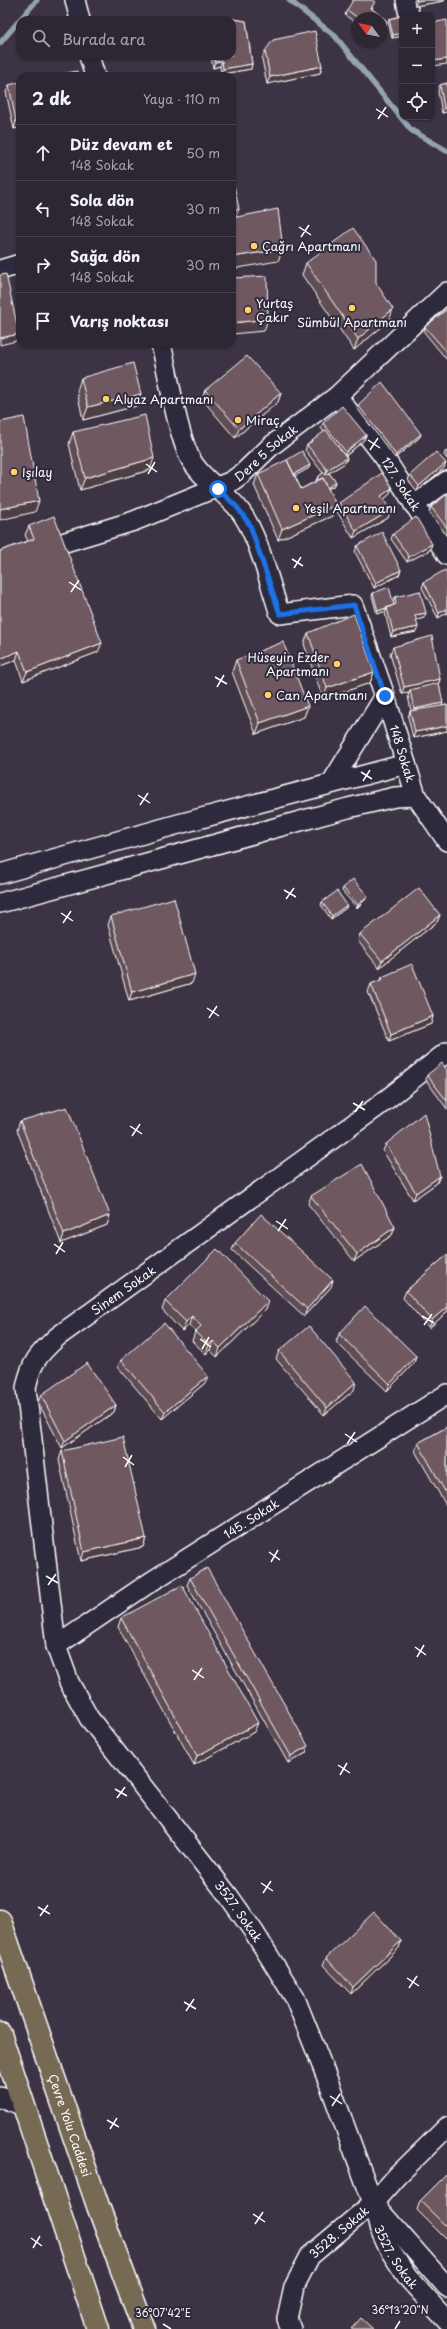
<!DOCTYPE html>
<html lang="tr">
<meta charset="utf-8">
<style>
:root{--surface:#2d2633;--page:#39323f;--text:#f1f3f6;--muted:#a7a5ac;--line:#48434e}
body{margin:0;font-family:"Playpen Sans",sans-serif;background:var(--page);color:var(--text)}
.controls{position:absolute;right:12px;top:12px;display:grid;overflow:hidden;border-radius:8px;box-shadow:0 1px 3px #0004}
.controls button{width:36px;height:36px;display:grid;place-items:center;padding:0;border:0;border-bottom:1px solid var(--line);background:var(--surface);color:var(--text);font:20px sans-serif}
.compass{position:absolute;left:351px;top:12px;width:36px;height:36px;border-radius:50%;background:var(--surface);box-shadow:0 1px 3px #0004;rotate:303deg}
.stop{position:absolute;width:12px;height:12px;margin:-9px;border:3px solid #1a73e8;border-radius:50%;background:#fff}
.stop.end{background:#1a73e8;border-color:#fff;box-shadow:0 1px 4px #0008}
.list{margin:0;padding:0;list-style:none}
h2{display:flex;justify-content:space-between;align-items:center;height:52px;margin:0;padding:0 16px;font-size:17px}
h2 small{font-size:13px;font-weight:400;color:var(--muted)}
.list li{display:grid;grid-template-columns:26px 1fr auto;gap:12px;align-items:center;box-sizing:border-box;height:56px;padding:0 16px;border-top:1px solid var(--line)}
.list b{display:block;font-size:15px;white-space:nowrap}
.list p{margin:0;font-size:13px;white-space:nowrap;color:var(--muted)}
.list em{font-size:13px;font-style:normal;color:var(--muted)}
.icon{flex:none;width:22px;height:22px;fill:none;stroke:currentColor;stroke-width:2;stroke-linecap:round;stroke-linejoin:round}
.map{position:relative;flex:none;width:447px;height:2329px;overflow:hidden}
.search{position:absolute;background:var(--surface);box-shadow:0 1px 3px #0004;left:16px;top:16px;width:220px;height:44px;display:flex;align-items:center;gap:10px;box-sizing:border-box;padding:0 14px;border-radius:12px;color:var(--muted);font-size:15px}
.panel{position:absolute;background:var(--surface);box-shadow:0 1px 3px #0004;left:16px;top:72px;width:220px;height:276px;border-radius:12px}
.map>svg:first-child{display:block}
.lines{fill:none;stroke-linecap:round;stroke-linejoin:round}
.stream{stroke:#95a3b0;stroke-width:5.5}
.minor-casing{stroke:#fff;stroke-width:22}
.highway-casing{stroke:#fff;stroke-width:25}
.minor{stroke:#2f2a3d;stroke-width:19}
.highway{stroke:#776a54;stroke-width:22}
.wall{fill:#604d53;stroke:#fff}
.shaded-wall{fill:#4e3e44;stroke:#fff}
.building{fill:#705961;stroke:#fff}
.route{stroke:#1a73e8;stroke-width:5}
.ticks{fill:none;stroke:#fff;stroke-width:1.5}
.poi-dot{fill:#ffd166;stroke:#2f2a3d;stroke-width:1.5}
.labels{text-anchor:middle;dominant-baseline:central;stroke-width:4;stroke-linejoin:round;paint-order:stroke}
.poi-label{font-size:12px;fill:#fff;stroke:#2f2a3d;text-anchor:start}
.street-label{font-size:12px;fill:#fff;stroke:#2f2a3d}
.ticks-label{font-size:10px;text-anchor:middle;fill:#fff;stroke:#2f2a3d;stroke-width:4;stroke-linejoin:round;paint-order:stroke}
</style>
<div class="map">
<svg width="447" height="2329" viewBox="0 0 447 2329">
<rect width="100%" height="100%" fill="#3c3344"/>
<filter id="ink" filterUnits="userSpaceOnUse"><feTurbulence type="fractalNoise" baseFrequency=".025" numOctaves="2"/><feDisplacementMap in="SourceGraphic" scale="8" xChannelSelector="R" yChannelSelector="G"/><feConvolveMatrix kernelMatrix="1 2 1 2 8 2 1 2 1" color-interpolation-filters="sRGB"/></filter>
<g filter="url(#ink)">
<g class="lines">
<path class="stream" d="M289,0L335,36L411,130L447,151
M0,43L37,0"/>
<defs>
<g id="minor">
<path d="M75,0L80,20"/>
<path d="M406,0L409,15"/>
<path d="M89,56L95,76"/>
<path d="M0,270L20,264"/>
<path id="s1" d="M161,344C169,377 176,427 189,456C199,477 222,490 237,507C258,531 269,583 280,614L353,605L385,696L416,796L447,841"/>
<path id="s2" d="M337,396L384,457L447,555"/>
<path d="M414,505L447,481"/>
<path id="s3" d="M0,562L134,521L232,481L243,473L271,446L337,396L447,292"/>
<path d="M332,782L385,696"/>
<path d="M0,874L175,825L406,764"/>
<path d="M0,903L348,808L395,797L416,796"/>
<path id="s4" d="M447,1052L377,1107L57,1337C38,1355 31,1362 26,1388L56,1646L69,1682L89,1718L228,1895L254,1932L295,1998L329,2083L373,2203L379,2227L389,2249L408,2278L447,2321"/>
<path id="s5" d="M56,1646L149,1583L447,1394"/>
<path d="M0,2097L24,2106"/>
<path d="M373,2203L447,2287"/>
<path id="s6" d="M291,2329L287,2319L294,2287L310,2256L373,2203L397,2176L447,2127"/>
</g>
<g id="highway">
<path id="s7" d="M0,1921L98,2206L144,2329"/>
<path d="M0,2034L98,2329"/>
</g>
</defs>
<use href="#minor" class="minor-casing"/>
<use href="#highway" class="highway-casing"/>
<use href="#minor" class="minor"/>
<use href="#highway" class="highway"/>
</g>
<path class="wall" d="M414,0H445L444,1L415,6Z
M373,7L372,9L387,21L385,26L381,18H357V24L345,15L347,10Z
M402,16V36L392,38L388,22L389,19Z
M226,18L246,21L252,64L251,69L221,74L220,66L213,68L211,56H232V20H225Z
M265,51L322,66L320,73L267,84L262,59Z
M447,83V112L442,113L438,91L440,85Z
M9,85L20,127L14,129L6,92Z
M306,263L376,283L389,321L354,350L302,275Z
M447,309V360L424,332L425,327Z
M81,378L136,406L83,420L77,391Z
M205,390L281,393L278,402L235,438L202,399Z
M358,405L420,437L395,458L357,408Z
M323,423L366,435L364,440L346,456L347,458L345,463L329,473L336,482L335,485L328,489L336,505L332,516L278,540L254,485L258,474L309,468L295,476L301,489L316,481L317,478L323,473L305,450L307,445L324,432L321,428Z
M73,432L150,470L80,490L69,444Z
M447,451V459L444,455L445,452Z
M446,463L444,468L417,491L408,480L410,475Z
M447,494V536L429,512L431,507Z
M389,495L383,500L388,518L353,538L336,510L339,503Z
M29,526L98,652L23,681L16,660L0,666V551L28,541L25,535Z
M393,534L430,550L407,562L391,539Z
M357,546L401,570L399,575L374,588L355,552Z
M447,574V613L438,618L422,588L424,582Z
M373,593L393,602L395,597L424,618L416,620V632L391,637L385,613L386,611L377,614L372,596Z
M308,633L374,672L370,683L323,699L304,644Z
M393,647L440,679L439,683L442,706L447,705V731L413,738L408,717L410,711H411L408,696L409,693L402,694L390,654Z
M236,660L308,706L304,717L256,734L232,672Z
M343,888L367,898L357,908L342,891Z
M322,902L347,905L346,908L331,919L321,905Z
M440,915L437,922L379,968L358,941L360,934Z
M111,916L192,983L129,1001L108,925Z
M382,977L433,1016L431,1024L389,1041L368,992L371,984L381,980Z
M447,1070V1109L426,1080L427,1075Z
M20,1121L110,1215L107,1225L61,1243L17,1130Z
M386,1144L437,1183L413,1200L383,1151Z
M311,1196L395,1227L392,1235L354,1261L308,1204Z
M235,1243L331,1287L304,1316L232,1250Z
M447,1255V1312L429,1328L403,1298L406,1291Z
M165,1301L265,1310L217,1357L210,1350L206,1354L192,1341L195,1332L189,1325L182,1331L162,1310Z
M339,1334L416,1356L414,1363L387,1391L336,1342Z
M279,1351L354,1390L324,1415L276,1359Z
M121,1360L205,1383L162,1419L118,1367Z
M41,1395L116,1405L114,1412L62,1448L38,1402Z
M447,1427V1507L415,1451L418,1443Z
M62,1451L146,1538L143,1547L81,1561L59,1460Z
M190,1578L306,1753L288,1763L187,1585Z
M121,1618L254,1732L194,1765L118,1627Z
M401,1941L399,1948L351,1994L323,1965L326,1958Z
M447,2174V2240L417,2210L420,2201Z"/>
<path class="shaded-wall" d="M424,0H445L444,1L415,6L417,1Z
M387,21L385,26L381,31V29Z
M402,33V36L392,38L393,35Z
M447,59V64L432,66V61Z
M222,61L220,66L213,68L215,62Z
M252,64L251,69L221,74L223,69Z
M322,66L320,73L267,84L270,77Z
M447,107V112L442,113L444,108Z
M16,121H20V127L14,129Z
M239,209L234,222L232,223V211Z
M283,249L278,261L232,269V257Z
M393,309L389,321L354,350L358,339Z
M268,319L264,331L232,334V323Z
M19,334L16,341L0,345V338Z
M56,344H64L55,347Z
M281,393L278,402L235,438L239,429Z
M141,394L136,406L83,420L88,407Z
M421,434L420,437L395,458L396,455Z
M366,435L364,440L344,457L346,452Z
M154,458L150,470L80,490L85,478Z
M347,458L345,463L325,475L327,470Z
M446,463L444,468L417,491L419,486Z
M310,465L309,468L290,479L291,476Z
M336,482L335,485L322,493L323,490Z
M392,488L389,495L378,504L381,496Z
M39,501L35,512L0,520V509Z
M336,505L332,516L278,540L282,529Z
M391,510L388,518L353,538L356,531Z
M432,544L430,550L407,562L409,557Z
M401,570L399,575L374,588L376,583Z
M387,608L386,611L377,614L378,611Z
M447,609V613L438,618L439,613Z
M426,613L424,618L413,621L415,615Z
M418,627L416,632L391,637L393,632Z
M102,643L98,652L23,681L27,672Z
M19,651L16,660L0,666V659Z
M374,672L370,683L323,699L327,688Z
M440,679L438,686L410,690L409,693L402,694L404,687Z
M443,703L441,708L412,714L414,709Z
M308,706L304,717L256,734L260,723Z
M447,726V731L413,738L415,732Z
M368,896L367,898L357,908L358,905Z
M347,905L346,908L331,919L332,916Z
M440,915L437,922L379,968L382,961Z
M195,974L192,983L129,1001L132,992Z
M433,1016L431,1024L389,1041L391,1034Z
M440,1176L437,1183L413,1200L416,1193Z
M110,1215L107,1225L61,1243L64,1234Z
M395,1227L392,1235L354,1261L357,1254Z
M333,1280L331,1287L304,1316L307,1309Z
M268,1301L265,1310L217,1357L220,1348Z
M447,1307V1312L429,1328L432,1320Z
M192,1316L189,1325L182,1331L186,1322Z
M213,1341L210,1350L206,1354L209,1345Z
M416,1356L414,1363L387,1391L390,1384Z
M208,1376L205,1383L162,1419L165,1412Z
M356,1382L354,1390L324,1415L327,1408Z
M116,1405L114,1412L62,1448L65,1441Z
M146,1538L143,1547L81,1561L84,1552Z
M258,1723L254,1732L194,1765L197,1756Z
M308,1746L306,1753L288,1763L291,1756Z
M401,1941L399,1948L351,1994L353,1987Z"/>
<path class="building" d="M353,0H372L375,2L371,8L387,21L381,29V18H358L347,10Z
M402,16V33L393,35L389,19Z
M226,18L246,21L252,64L223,69L222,61L215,62L214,56H232V20H225Z
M447,20V59L432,61V23Z
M315,31L322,66L270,77L265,51L273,40Z
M77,71L78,76H51Z
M20,82V121H16L9,85Z
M447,83V107L444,108L440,85Z
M232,175L239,209L232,211Z
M278,209L283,249L232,257V218Z
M353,228L376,260V283L393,309L358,339L306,263Z
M6,274L19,334L0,338V275Z
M267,276L268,319L232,323V278Z
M447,309V352L425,327Z
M247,356L281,393L239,429L205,390Z
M133,363L141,394L88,407L81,378Z
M382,382L421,434L396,455L358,405Z
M342,406L366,435L346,452L323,423Z
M145,415L154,458L85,478L73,432Z
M24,417L39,501L0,509V422Z
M326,430L347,458L327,470L307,445Z
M302,451L310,465L294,474L287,460Z
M436,452L446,463L419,486L410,475Z
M287,460L301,489L323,478L336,505L282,529L258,474Z
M324,472L326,475L329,473L336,482L328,488L323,478L318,480L317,478Z
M382,473L392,488L381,496L391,510L356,531L339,503Z
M447,494V528L431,507Z
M54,516L102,643L27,672L19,651L0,659V551L34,539L29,526Z
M416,517L432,544L409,557L393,534Z
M382,532L401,570L376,583L357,546Z
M445,570L447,574V609L439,613L424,582Z
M389,587L394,605L378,611L373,593Z
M420,591L426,613L415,615L418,627L393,632L387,608L396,604L395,597Z
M354,614L374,672L327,688L308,633Z
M432,636L440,679L404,687L393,647Z
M283,642L308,706L260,723L236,660Z
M439,683L443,703L414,709L410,690Z
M447,705V726L415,732L410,711Z
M353,879L368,896L358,905L343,888Z
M419,888L440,915L382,961L360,934Z
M337,891L347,905L332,916L322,902Z
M174,898L195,974L132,992L111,916Z
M412,964L433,1016L391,1034L371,984L383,979L382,977Z
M442,1063L447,1070V1101L427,1075Z
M67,1107L110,1215L64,1234L20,1121Z
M424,1113L440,1176L416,1193L386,1144Z
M362,1164L395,1227L357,1254L311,1196Z
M261,1214L333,1280L307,1309L235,1243Z
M217,1249L268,1301L220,1348L213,1341L209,1345L195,1332L201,1326L192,1316L186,1322L165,1301Z
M447,1255V1307L432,1320L406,1291Z
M365,1306L416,1356L390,1384L339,1334Z
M164,1323L208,1376L165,1412L121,1360Z
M309,1326L356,1382L327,1408L279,1351Z
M87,1363L116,1405L65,1441L41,1395Z
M447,1427V1495L418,1443Z
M123,1437L146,1538L84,1552L62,1451Z
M207,1568L308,1746L291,1756L190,1578Z
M182,1585L258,1723L197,1756L121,1618Z
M374,1912L401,1941L353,1987L326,1958Z
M447,2174V2227L420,2201Z
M361,2318L373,2329H351Z"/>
</g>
<g class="lines" filter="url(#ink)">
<path class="route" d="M218,489L237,507L250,525L280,614L354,605L385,696"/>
</g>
<path class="ticks" d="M376,109L388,117M378,119L386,107M299,227L311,235M301,237L309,225M368,440L380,448M370,450L378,438M146,464L157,472M148,474L155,462M292,559L303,566M294,568L301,557M69,582L81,590M71,592L79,580M215,677L227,684M217,687L224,675M361,772L372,779M363,781L370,770M138,795L150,803M140,805L148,793M284,890L296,897M286,899L294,888M61,913L73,921M63,923L71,911M207,1008L219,1016M209,1018L217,1006M353,1103L365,1110M355,1112L363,1101M130,1126L142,1134M132,1136L140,1124M276,1221L288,1229M278,1231L286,1219M54,1244L65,1252M56,1254L63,1242M422,1316L434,1323M424,1325L432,1314M200,1339L211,1347M202,1349L209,1337M345,1434L357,1442M347,1444L355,1432M123,1457L134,1465M125,1467L132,1455M269,1552L280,1560M271,1562L278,1550M46,1576L58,1583M48,1585L56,1574M415,1647L426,1655M417,1657L424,1645M192,1670L204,1678M194,1680L202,1668M338,1765L350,1773M340,1775L347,1763M115,1789L127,1796M117,1798L125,1787M261,1883L273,1891M263,1893L271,1881M38,1907L50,1914M40,1916L48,1905M407,1978L419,1986M409,1988L417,1976M184,2002L196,2009M186,2011L194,1999M330,2096L342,2104M332,2106L340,2094M107,2120L119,2127M110,2129L117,2118M253,2214L265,2222M255,2224L263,2212M31,2238L42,2246M33,2248L40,2236M163,2324L171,2329M395,2329L400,2321"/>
<g class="poi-dot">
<circle cx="254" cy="246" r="4"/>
<circle cx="352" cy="308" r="4"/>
<circle cx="248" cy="310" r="4"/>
<circle cx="106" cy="399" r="4"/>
<circle cx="238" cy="420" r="4"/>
<circle cx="14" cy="472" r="4"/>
<circle cx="296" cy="508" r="4"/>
<circle cx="337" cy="664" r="4"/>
<circle cx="268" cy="695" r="4"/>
</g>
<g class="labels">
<g class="poi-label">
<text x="262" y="246">Çağrı Apartmanı</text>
<text x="256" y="303">Yurtaş<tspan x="256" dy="14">Çakır</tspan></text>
<text x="352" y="322" text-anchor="middle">Sümbül Apartmanı</text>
<text x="114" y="399">Alyaz Apartmanı</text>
<text x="246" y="420">Miraç</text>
<text x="22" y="472">Işılay</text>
<text x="304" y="508">Yeşil Apartmanı</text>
<text x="329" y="657" text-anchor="end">Hüseyin Ezder<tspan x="329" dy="14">Apartmanı</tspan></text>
<text x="276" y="695">Can Apartmanı</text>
</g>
<g class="street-label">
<text stroke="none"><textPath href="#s3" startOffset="290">Dere 5 Sokak</textPath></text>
<text stroke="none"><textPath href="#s2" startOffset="109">127. Sokak</textPath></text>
<text stroke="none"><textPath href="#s1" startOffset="532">148 Sokak</textPath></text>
<text transform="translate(123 1290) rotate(-35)">Sinem Sokak</text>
<text stroke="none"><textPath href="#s5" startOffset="233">145. Sokak</textPath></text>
<text stroke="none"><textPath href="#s4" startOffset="1128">3527. Sokak</textPath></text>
<text stroke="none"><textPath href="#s7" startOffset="216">Çevre Yolu Caddesi</textPath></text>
<text stroke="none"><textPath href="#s6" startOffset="116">3528. Sokak</textPath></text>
<text stroke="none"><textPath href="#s4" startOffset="1510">3527. Sokak</textPath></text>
</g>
</g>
<g class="ticks-label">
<text x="400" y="2314">36°13'20"N</text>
<text x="163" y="2317">36°07'42"E</text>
</g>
</svg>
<div class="controls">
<button>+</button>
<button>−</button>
<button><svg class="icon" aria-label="locate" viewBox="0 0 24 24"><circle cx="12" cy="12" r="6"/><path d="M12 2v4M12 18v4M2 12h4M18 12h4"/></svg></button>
</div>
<svg class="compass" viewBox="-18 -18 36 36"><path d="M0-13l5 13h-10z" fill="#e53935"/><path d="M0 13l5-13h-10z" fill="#a7a5ac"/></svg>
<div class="stop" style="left:218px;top:489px"></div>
<div class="stop end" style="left:385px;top:696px"></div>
<div class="search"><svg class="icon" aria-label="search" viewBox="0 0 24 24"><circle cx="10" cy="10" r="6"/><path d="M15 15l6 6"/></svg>Burada ara</div>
<section class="panel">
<h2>2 dk<small>Yaya · 110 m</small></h2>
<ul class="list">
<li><svg class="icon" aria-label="ahead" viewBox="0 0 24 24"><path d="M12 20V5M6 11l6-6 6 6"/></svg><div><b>Düz devam et</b><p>148 Sokak</p></div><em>50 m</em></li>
<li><svg class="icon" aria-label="left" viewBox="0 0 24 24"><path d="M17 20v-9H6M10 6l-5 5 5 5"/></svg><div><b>Sola dön</b><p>148 Sokak</p></div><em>30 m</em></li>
<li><svg class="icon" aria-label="right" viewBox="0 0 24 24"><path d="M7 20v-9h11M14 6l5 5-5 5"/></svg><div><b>Sağa dön</b><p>148 Sokak</p></div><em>30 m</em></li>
<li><svg class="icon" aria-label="arrive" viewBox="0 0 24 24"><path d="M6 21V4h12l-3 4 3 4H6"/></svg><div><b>Varış noktası</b></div></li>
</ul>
</section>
</div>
